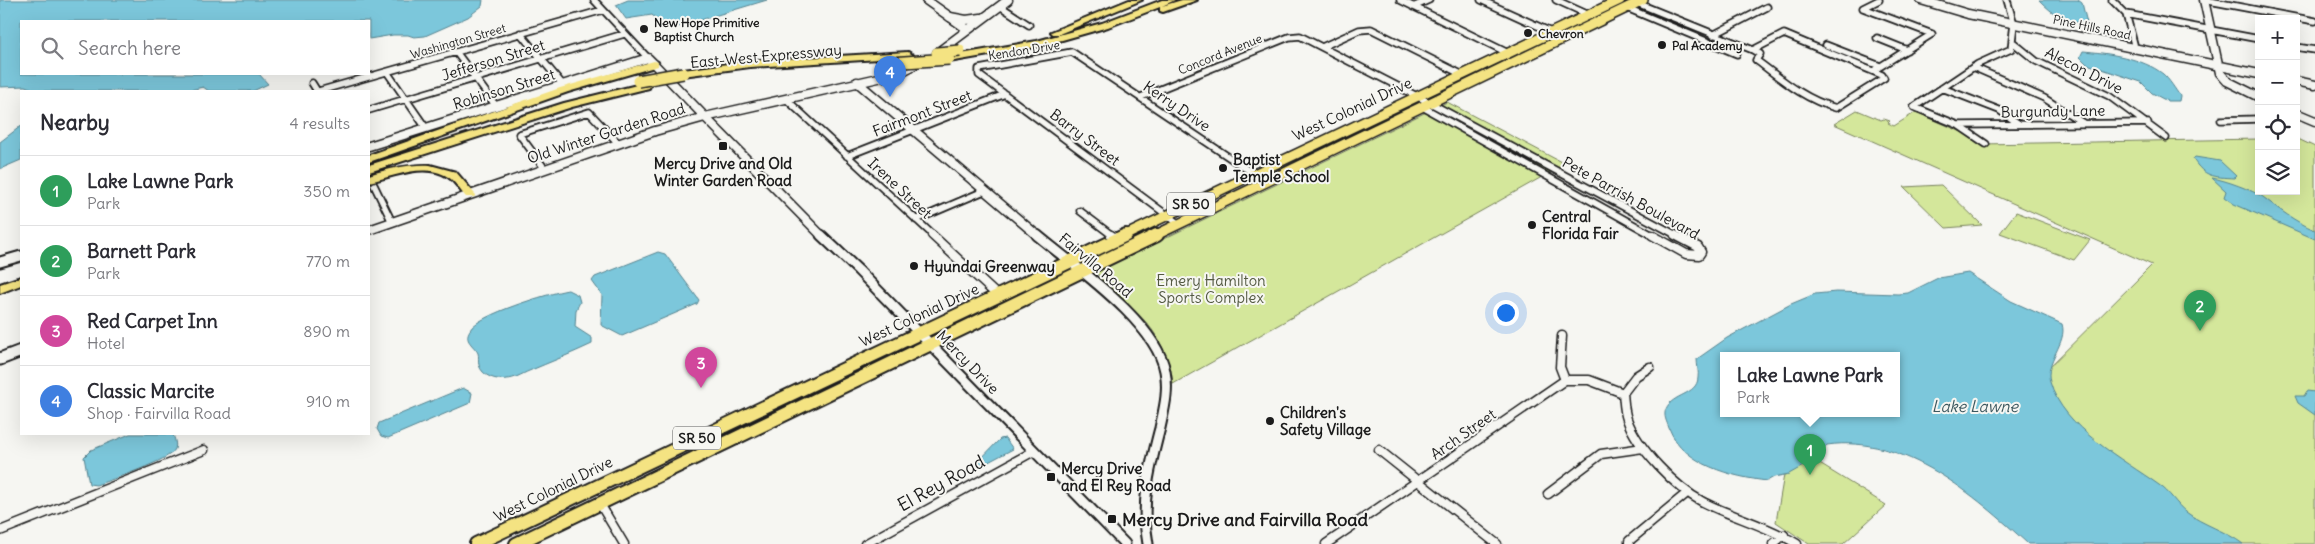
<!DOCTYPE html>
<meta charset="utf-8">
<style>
:root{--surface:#fff;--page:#f7f7f7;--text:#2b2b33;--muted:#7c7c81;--line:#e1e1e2;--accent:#111827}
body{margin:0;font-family:Delius,sans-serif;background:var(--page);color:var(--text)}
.controls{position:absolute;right:15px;top:15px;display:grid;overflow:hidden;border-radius:0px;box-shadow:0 5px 20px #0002}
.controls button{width:45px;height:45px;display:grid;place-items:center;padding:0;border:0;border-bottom:1px solid var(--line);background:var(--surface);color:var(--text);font:25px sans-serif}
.you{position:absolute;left:1505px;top:312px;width:18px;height:18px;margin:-12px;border:4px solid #fff;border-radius:50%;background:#1a73e8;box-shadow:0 0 0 8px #1a73e833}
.badge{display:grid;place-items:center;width:32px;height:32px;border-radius:50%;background:var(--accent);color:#fff;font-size:16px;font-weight:700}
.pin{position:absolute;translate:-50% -41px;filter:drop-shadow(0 1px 2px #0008)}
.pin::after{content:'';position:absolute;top:26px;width:18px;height:15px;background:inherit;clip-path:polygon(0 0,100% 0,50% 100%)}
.popup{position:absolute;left:1720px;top:352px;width:180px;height:65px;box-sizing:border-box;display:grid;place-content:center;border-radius:0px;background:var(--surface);filter:drop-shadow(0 1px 4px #0005);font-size:16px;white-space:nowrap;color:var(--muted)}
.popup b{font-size:19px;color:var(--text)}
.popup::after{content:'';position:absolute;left:50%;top:100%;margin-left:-10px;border:10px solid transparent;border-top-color:var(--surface)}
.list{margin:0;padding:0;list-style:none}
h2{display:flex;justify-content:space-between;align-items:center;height:65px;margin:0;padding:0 20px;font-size:21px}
h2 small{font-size:16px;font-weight:400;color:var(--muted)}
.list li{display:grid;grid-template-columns:32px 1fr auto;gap:15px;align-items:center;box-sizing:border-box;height:70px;padding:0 20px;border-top:1px solid var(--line)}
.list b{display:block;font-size:19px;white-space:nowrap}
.list p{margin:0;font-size:16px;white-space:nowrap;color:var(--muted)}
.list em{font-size:16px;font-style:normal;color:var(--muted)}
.icon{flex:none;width:28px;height:28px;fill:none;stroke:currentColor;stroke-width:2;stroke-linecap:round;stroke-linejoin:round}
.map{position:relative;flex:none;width:2315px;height:544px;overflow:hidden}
.search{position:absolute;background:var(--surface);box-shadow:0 5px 20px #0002;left:20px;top:20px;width:350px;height:55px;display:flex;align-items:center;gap:12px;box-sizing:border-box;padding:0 18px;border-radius:0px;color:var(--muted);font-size:19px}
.panel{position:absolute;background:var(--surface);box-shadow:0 5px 20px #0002;left:20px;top:90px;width:350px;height:345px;border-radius:0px}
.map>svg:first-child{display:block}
.green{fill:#d4e79b;stroke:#78825c}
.water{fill:#7bc7db;stroke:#55838f;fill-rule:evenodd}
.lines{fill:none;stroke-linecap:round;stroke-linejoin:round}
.minor-far1-casing{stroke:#1c1c1c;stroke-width:9}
.minor-casing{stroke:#1c1c1c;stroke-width:11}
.tertiary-far1-casing{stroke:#1c1c1c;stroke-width:11}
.tertiary-casing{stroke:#1c1c1c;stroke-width:13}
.secondary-far1-casing{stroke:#1c1c1c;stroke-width:11}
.secondary-casing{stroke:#1c1c1c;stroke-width:15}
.trunk-far1-casing{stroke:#1c1c1c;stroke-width:12}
.trunk-casing{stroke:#1c1c1c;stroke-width:16}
.motorway-casing{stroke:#1c1c1c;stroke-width:4}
.minor-far1{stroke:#f6f6f2;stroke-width:5.5}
.minor{stroke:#f6f6f2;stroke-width:8}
.tertiary-far1{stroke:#f6f6f2;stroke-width:8}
.tertiary{stroke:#f6f6f2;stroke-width:9}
.secondary-far1{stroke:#f6f6f2;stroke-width:8}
.secondary{stroke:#f6f6f2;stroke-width:11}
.trunk-far1{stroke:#f4e382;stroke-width:9}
.trunk{stroke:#f4e382;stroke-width:12}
.motorway{fill:#f4e382;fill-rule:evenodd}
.motorway-bridge-casing{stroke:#1c1c1c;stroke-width:14;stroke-linecap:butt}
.motorway-bridge{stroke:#f4e382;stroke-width:11}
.poi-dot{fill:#1c1c1c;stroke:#f6f6f2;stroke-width:2}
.labels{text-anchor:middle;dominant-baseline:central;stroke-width:4;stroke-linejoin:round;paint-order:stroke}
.far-poi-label{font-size:12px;font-weight:bold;fill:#1c1c1c;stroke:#f6f6f2;text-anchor:start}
.far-street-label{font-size:12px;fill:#1c1c1c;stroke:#f6f6f2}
.shield{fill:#f6f6f2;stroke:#5d5d5c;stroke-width:1}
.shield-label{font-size:14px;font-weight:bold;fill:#1c1c1c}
.street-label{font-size:15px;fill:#1c1c1c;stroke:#f6f6f2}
.poi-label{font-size:15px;font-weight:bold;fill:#1c1c1c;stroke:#f6f6f2;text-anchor:start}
.park-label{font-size:15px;fill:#535942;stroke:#f6f6f2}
.water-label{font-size:16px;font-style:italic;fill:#3d585f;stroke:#f6f6f2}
.near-street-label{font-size:18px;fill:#1c1c1c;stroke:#f6f6f2}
.near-poi-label{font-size:18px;font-weight:bold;fill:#1c1c1c;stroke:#f6f6f2;text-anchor:start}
</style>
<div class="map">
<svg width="2315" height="544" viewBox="0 0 2315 544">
<rect width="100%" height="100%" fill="#f6f6f2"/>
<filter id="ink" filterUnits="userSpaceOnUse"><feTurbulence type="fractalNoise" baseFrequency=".02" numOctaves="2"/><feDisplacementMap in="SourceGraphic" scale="10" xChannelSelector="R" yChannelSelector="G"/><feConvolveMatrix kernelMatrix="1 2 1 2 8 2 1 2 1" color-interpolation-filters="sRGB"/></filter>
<g filter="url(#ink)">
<path class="green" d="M1447,102L1565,164L1173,384C1164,329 1139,314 1099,280L1102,278L1095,272Z
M1857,110L1881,120L1884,119L1890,121L1888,123L1894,126L1916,112L1964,133L1981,144L2259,139V191H2296V138L2315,147V544H2144L2018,398L2152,265L1834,124Z
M1941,185L1982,225L1946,228L1904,187Z
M2016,212L2090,240L2074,260L2000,233Z
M1789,445L1886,505L1843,544H1809L1776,522Z"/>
<path class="water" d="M0,0H483L482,6L468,17L425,36L414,37L408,35H393L369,39V21H21V74H259L268,84L253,91H209L203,87L186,91H38L25,86L0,87Z
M628,0H767L671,29L667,28L652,15L626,19L616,5Z
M2039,0H2078L2082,3L2087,23C2065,23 2054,15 2039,0Z
M2083,51C2108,53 2143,58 2163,74C2169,79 2175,89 2180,96L2179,101H2167L2152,93L2141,82L2087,64L2080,57Z
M21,126V160L0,169V142Z
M2195,157L2220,161L2236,176L2234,178C2214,177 2204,177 2193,159Z
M2212,178C2225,180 2252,190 2263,197C2279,209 2295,222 2315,230V239L2234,204L2224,197L2226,191Z
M658,252L665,254L699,300L697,304L622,336L601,325L602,295L592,281L595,277Z
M1968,273L2011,301L2062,324C2068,343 2044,361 2050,382C2063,428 2123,459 2159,485C2170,492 2176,504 2186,512C2203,525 2226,531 2243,544H2028C1975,495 1904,434 1827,445L1819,457L1789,474L1774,477L1767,481C1733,477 1683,465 1669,428C1667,422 1663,416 1666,409C1672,394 1697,395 1698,378C1699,372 1697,365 1697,359L1727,338L1791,304L1815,294L1836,292L1898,294L1908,293L1938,278ZM1724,356H1896V414H1724Z
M568,290L578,295L580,302L576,310L575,327L592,338V344C571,354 550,362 529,371C522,374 514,379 507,379C496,381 482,376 479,365C478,361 479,356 478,353C474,345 463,341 470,330C477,315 550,293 568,290Z
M463,388L472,393L470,403L388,438L381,436L377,429L379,423Z
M2307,391L2315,392V415L2298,403L2295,396H2304Z
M130,434H173C174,438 177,444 175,449C171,460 110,480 96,485L89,484L84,457L91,450Z
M1005,438L1013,449L977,468L974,466L1000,439Z"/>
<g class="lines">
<defs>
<path id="minor-far1" d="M594,0L648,58
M1400,0L1508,53
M1481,0L1551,32
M1556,0L1589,15
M2112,0L2126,14L2134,44
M2204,0L2315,21
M1637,3L1753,50
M1000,6L1029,25
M1413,7L1429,0
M1627,8L1737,54
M1863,8L1932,34
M1863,8L1879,0
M2126,14L2259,39
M520,33L563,85
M1784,34L1882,75L1884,78L1836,108C1805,100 1781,79 1756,60L1760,54L1753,50Z
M1713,35L1767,7
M1877,38L1907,50
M2014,43L2036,61L2109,96L2166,138
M1826,45L1880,66
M1322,47L1359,30L1371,29L1463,75
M2296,47L2315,50
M456,52L496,106
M1973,67L2044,98L2083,123
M1873,71L1932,34
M387,72L426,128
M312,83L317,91
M1942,88L1999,110L2019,124
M319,91L603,10
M1141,97L1289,37L1300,36L1436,106L1678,236
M786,99L934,236
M1421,106L1654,236
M1914,107L1978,64L2011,49L2014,24L2007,0
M1914,107L1958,125L1986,144
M369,110L624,34
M2221,120L2259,119
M1958,125L2148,123
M847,156L1005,94
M545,169L519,134L589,112L618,143
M374,185L392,222
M1080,211L1113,236
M916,220L984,191
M1179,224L979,75V69L1072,52L1266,182"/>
<path id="minor" d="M932,235L998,296
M1111,235L1117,239
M1652,235L1686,254L1699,255L1701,252L1698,247L1675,235
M1562,336L1560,367L1565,380
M1650,367L1636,376L1623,393C1624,402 1624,411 1627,419C1637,448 1676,488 1703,502C1734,518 1767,525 1797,544
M1379,450L1497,544
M1548,494L1601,454L1643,448
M600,504L624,544
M0,531L204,450
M865,544L1034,451
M1326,544L1565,380H1589L1623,393
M1629,544V541L1687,493
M1773,544L1784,535"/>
<path id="tertiary-far1" d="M926,0L967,29
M2204,0L2220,73L2227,81L2259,97
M857,82L1038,236
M2296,113L2315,121
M705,117L822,236
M369,146L648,58L654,64"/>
<path id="tertiary" d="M821,235L858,270L1125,544
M1037,235C1075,267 1156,322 1165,371C1169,391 1164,409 1160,428C1150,467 1140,503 1148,544
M0,262L21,256"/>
<path id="secondary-far1" d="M1921,0L1968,14L2259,74
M950,17L966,20L981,18
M937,53L1008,0
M654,64L705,117
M2296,81L2315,85
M369,230L655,131L705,117L883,77L903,71L924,60"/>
<path id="secondary" d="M0,359L21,351"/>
<path id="trunk-far1" d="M1124,236L1620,0
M1154,236L1643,0"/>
<path id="trunk" d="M476,544L1126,235
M516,544L1157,235"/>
<path id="motorway" d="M1129,0H1142L1059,34H1053L1051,32Z
M1162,0H1175L1162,6L1182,0H1197L1163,12L1160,11V7L1108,27L1041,46L949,62L944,59L949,56L1037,41L1102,23Z
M908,52L913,55L911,57L750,67L683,76L678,73L683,70L750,61Z
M654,61L658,62V66L568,92L369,162V155L560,88Z
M645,83L650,86L649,88L572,107L369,172V165L564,103Z
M430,165L456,172L474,193L476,195L474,197H466C460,191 456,182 448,177C424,162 393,177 369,182V175C389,169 409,164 430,165Z
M21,277V285L0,293V284Z"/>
</defs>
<use href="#minor-far1" class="minor-far1-casing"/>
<use href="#minor" class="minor-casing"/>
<use href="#tertiary-far1" class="tertiary-far1-casing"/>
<use href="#tertiary" class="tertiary-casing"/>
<use href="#secondary-far1" class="secondary-far1-casing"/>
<use href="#secondary" class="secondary-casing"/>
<use href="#trunk-far1" class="trunk-far1-casing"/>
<use href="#trunk" class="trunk-casing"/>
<use href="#motorway" class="motorway-casing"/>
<use href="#minor-far1" class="minor-far1"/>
<use href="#minor" class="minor"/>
<use href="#tertiary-far1" class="tertiary-far1"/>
<use href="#tertiary" class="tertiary"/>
<use href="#secondary-far1" class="secondary-far1"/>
<use href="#secondary" class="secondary"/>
<use href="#trunk-far1" class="trunk-far1"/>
<use href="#trunk" class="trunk"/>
<use href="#motorway" class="motorway"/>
<defs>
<path id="motorway-bridge" d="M937,53L960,51
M890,63L949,59
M638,81L683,73"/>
</defs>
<use href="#motorway-bridge" class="motorway-bridge-casing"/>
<use href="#motorway-bridge" class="motorway-bridge"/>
</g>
</g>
<g class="poi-dot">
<circle cx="644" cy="29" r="5"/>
<circle cx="1528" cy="33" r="5"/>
<circle cx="1662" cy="45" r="5"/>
<rect x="718" y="141" width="10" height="10" rx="2.5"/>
<circle cx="1223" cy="168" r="5"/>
<circle cx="1532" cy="225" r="5"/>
<circle cx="914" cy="266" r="5"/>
<circle cx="1270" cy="421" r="5"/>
<rect x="1046" y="472" width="10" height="10" rx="2.5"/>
<rect x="1107" y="514" width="10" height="10" rx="2.5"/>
</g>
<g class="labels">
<g class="far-poi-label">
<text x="654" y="22">New Hope Primitive<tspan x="654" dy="14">Baptist Church</tspan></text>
<text x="1538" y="33">Chevron</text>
<text x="1672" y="45">Pal Academy</text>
</g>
<g class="far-street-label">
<text transform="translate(2092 27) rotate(12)">Pine Hills Road</text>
<text transform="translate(458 41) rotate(-16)">Washington Street</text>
<text transform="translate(1024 50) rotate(-9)">Kendon Drive</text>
<text transform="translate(1220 54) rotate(-22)">Concord Avenue</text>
</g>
<g class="shield">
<rect x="1167" y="192.5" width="48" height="23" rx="4"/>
<rect x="673" y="426.5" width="48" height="23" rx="4"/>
</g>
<g class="shield-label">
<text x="1191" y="204">SR 50</text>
<text x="697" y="438">SR 50</text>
</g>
<g class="street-label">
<text transform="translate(766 56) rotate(-5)">East-West Expressway</text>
<text transform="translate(493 60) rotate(-17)">Jefferson Street</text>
<text transform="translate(2084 70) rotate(27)">Alecon Drive</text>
<text transform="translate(504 89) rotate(-17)">Robinson Street</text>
<text transform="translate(1177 106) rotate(34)">Kerry Drive</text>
<text transform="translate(1352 109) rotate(-25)">West Colonial Drive</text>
<text transform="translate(2053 111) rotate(-1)">Burgundy Lane</text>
<text transform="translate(922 113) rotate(-21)">Fairmont Street</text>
<text transform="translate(606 133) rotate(-18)">Old Winter Garden Road</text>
<text transform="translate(1085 137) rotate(37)">Barry Street</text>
<text transform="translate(900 188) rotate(43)">Irene Street</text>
<text transform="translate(1631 198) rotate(29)">Pete Parrish Boulevard</text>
<text transform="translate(1096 265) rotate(40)">Fairvilla Road</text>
<text transform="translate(919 315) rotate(-25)">West Colonial Drive</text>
<text transform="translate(968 362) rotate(46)">Mercy Drive</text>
<text transform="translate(1463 434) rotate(-35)">Arch Street</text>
<text transform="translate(553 489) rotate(-26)">West Colonial Drive</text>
</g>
<g class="poi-label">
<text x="1233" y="159">Baptist<tspan x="1233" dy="17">Temple School</tspan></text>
<text x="723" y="163" text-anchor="middle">Mercy Drive and Old<tspan x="723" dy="17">Winter Garden Road</tspan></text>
<text x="1542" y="216">Central<tspan x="1542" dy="17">Florida Fair</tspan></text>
<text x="924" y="266">Hyundai Greenway</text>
<text x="1280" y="412">Children's<tspan x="1280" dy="17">Safety Village</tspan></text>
<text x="1061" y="468">Mercy Drive<tspan x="1061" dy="17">and El Rey Road</tspan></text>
</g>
<g class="park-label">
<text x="1211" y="280">Emery Hamilton<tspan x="1211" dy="17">Sports Complex</tspan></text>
</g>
<g class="water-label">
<text x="1975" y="406">Lake Lawne</text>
</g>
<g class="near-street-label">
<text transform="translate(941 483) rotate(-29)">El Rey Road</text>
</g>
<g class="near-poi-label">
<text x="1122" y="519">Mercy Drive and Fairvilla Road</text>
</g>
</g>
</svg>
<div class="controls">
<button>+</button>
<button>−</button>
<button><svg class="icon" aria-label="locate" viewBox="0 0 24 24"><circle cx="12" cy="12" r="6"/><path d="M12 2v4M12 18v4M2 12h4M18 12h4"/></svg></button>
<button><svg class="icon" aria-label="layers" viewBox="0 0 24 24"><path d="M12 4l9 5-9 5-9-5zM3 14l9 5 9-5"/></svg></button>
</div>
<div class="you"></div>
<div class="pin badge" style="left:1810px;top:475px;background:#2e9e5b">1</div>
<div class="popup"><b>Lake Lawne Park</b>Park</div>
<div class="pin badge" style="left:2200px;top:331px;background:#2e9e5b">2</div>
<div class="pin badge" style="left:701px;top:388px;background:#d1479c">3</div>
<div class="pin badge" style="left:890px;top:97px;background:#3f7fe0">4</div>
<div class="search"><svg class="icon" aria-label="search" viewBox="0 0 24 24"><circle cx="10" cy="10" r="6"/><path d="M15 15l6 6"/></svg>Search here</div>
<section class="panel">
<h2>Nearby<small>4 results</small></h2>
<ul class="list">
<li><span class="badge" style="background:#2e9e5b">1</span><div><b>Lake Lawne Park</b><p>Park</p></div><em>350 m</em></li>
<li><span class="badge" style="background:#2e9e5b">2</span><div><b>Barnett Park</b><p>Park</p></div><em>770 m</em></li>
<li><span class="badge" style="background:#d1479c">3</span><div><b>Red Carpet Inn</b><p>Hotel</p></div><em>890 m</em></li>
<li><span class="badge" style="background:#3f7fe0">4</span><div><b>Classic Marcite</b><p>Shop · Fairvilla Road</p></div><em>910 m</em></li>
</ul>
</section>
</div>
